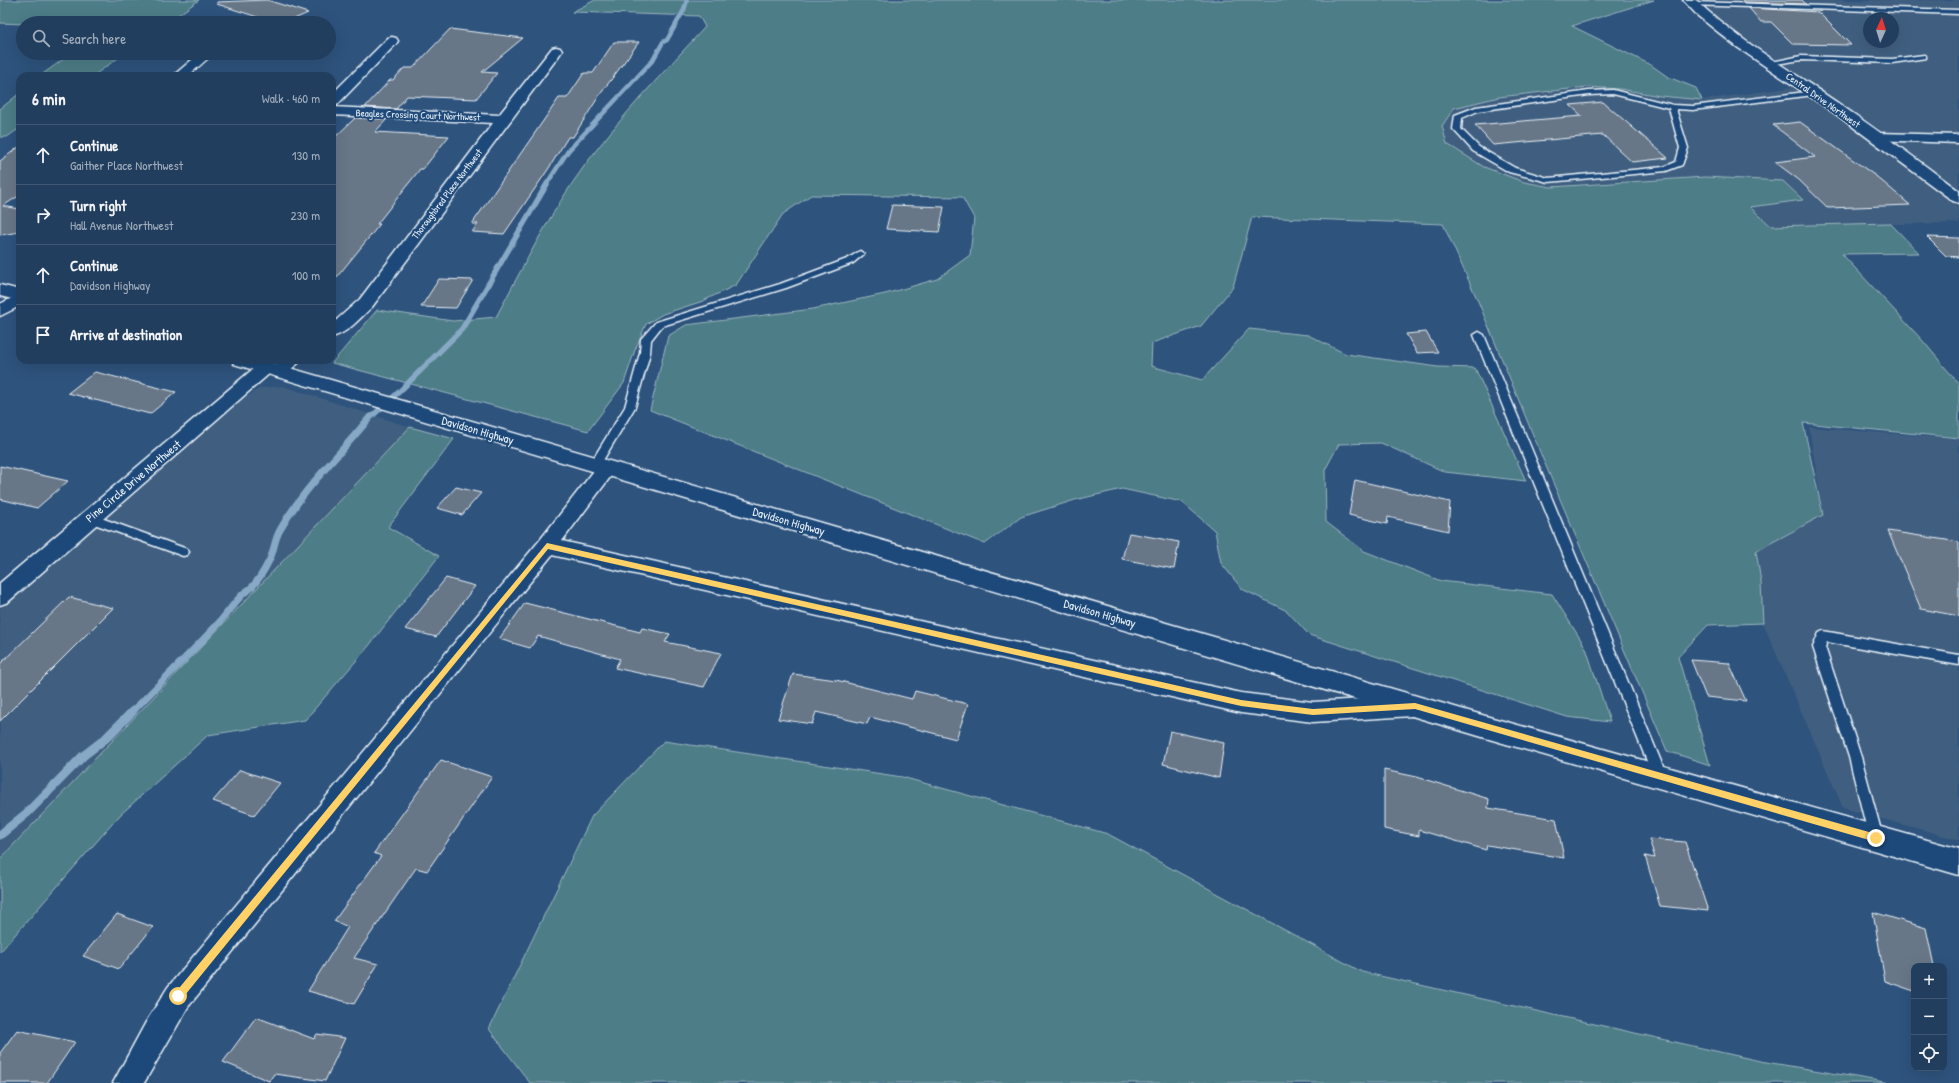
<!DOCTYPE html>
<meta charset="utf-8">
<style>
:root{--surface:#223e5e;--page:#2a4564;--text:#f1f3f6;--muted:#a2aebc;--line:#3f5773}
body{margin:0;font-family:"Patrick Hand",sans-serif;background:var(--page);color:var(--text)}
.controls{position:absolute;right:12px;bottom:12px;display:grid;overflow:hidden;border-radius:8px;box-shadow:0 4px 16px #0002}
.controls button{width:36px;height:36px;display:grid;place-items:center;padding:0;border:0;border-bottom:1px solid var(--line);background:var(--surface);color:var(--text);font:20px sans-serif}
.compass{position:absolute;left:1863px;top:12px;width:36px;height:36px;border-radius:50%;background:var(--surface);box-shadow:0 4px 16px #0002;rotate:4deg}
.stop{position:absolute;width:12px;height:12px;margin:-9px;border:3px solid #ffd166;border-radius:50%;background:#fff}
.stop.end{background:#ffd166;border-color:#fff;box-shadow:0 1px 4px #0008}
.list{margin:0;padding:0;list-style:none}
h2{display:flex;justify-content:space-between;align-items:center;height:52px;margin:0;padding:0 16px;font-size:17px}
h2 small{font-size:13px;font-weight:400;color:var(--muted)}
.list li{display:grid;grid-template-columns:26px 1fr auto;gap:12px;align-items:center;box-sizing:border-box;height:60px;padding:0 16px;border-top:1px solid var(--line)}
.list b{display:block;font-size:15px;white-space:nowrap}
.list p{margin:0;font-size:13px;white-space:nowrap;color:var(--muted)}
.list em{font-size:13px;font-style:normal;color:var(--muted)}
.icon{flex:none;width:22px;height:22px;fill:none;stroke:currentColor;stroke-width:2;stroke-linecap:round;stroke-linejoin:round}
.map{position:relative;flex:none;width:1959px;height:1083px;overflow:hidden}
.search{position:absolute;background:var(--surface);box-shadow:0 4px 16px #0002;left:16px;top:16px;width:320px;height:44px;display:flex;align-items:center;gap:10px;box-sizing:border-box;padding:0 14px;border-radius:22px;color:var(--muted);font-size:15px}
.panel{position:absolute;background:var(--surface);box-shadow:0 4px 16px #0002;left:16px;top:72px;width:320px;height:292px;border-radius:12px}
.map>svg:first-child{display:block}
.built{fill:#3f5e80;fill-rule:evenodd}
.green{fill:#4e7d87;stroke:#9bb7c0}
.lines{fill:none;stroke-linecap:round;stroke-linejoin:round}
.stream-far3{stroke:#87a9c6;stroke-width:4.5}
.stream-far2{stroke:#87a9c6;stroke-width:5.5}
.stream-far1{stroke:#87a9c6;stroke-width:7}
.stream{stroke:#87a9c6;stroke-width:9}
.building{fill:#687788;stroke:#e8f1f8}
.lane-casing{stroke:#e8f1f8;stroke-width:3}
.street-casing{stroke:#e8f1f8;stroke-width:3}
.secondary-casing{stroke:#e8f1f8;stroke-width:3}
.primary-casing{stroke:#e8f1f8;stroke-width:3}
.lane{fill:#1f4a7a;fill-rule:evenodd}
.street{fill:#1f4a7a;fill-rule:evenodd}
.secondary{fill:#1f4a7a;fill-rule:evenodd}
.primary{fill:#1f4a7a;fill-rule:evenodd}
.route{fill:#ffd166}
.labels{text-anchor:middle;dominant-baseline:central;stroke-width:4;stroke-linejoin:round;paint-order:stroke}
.far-street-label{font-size:10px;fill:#e8f1f8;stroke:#1f4a7a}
.street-label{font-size:12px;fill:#e8f1f8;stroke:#1f4a7a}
</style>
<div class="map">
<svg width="1959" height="1083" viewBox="0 0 1959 1083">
<rect width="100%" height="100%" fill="#2e537d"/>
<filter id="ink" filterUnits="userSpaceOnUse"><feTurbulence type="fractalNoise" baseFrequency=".025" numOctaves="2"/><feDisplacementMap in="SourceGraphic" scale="8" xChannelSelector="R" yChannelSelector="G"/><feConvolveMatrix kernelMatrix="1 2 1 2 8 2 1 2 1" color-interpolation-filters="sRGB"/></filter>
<g filter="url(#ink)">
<path class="built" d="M1698,0H1959V189L1876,127L1725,25ZM1869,18H1893V42H1869Z
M1587,87L1620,89L1660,96L1702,100L1794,87L1868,138L1940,191L1959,207V223L1771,226L1749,206L1803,200L1782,181L1705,177L1552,187L1524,182L1484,167L1447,144L1442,126L1454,108L1499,97Z
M283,386L410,427L0,859V609L227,409L260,388Z
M1809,427L1959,439V840L1843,808L1763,623L1761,582L1756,551L1823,515Z"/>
<path class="green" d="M0,0H199L167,23H23V24L0,23Z
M595,0H1654L1572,26L1651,65L1668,77L1696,88L1702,100L1660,96L1620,89L1587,87L1499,97L1454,108L1442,126L1447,144L1484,167L1524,182L1551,187L1705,177L1783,181L1803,200L1750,207L1771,226L1890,223L1919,253L1842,254L1923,341L1959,384V438L1803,423L1823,515L1756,551L1761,582L1763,623L1708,625L1678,657L1710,765L1667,751L1540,452L1478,301L1443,224L1252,217L1233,287L1201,326L1152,343L1151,366L1202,380L1249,329L1308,335L1346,354L1438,367L1475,368L1526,481L1445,472L1381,443L1339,444L1325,470L1326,522L1364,551L1441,581L1552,594L1586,648L1610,722L1567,717L1309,635L1287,611L1242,589L1221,563L1215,531L1182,502L1122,489L1075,500L1021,517L985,544L650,410L668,336L686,325L813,309L885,294L937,279L970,255L974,218L962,197L811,195L783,214L736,285L703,301L663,314L646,324L635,350L624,383L588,431L332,363L377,310L453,321L496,317C524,265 550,213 585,165C621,116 664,72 705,27L699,16L572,12Z
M72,53H125L93,76H40Z
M20,93V128L7,137H0V109Z
M410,427L454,439L388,527L439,556L368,647L305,720L208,735L120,815L0,952V859Z
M664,741L902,777L1108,834L1362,972L1760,1061L1891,1083H530L489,1029L592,816Z"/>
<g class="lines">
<path class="stream-far3" d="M546,185L568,151L653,60L663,42L667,40L684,10L687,0"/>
<path class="stream-far2" d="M370,418L400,391L462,329L547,184"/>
<path class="stream-far1" d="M132,712C160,683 190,654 217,625C226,615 233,604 243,594C245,592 249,590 252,587C259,580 266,567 270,559C274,550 275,538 280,530C304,487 340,455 370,417"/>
<path class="stream" d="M0,835L27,813L83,756L105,739L133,711"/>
</g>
<path class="building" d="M267,0L308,13L285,23H276L217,4V2Z
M1742,0H1802L1806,4L1743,2Z
M1749,8L1818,12L1851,45L1793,44L1771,22H1761Z
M450,29L523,38L482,72L497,73L476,99L407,96L396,109L365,107L390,80H393L404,68H413Z
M614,42H639L599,96L573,137H568L549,168L504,234L472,232L478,224H472L559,98H567L584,73H593Z
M1603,102L1668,158L1632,162L1603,135L1493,145L1475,125L1582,116L1570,105Z
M355,118L387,119L375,132L449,136L423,169H420L377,224H380L332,283V140Z
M1800,122L1877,177L1910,205L1828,208L1799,180L1775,162L1815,157L1773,125Z
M20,146V195L3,206L20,209V232L0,235V161Z
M892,205L944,207L939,232L886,229Z
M1927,237L1959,238V257L1946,256Z
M439,279L473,280L456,308L421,307Z
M1426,332L1438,352L1417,353L1406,334Z
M95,372L176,392L150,414L68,393Z
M0,466L68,481L37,508L0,499Z
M1355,480L1450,502L1448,531L1388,517L1387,524L1349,515Z
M456,487L481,493L462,515L437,508Z
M1888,531L1959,542V616L1921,609Z
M1129,533L1179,542L1174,569L1122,559Z
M446,578L475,586L436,637L405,629Z
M69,597L113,608L0,721V664Z
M525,603L640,632L642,628L670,634L665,642L721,653L704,687L615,668L620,659L538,636L530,648L499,639Z
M1691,660L1729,663L1746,701L1706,697Z
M793,674L836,680L912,699L915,691L968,704L956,739L870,717L867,724L816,712L812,724L778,719Z
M1170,731L1224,743L1219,778L1163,764Z
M441,760L492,777L427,871L416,868L354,958L378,964L354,1004L308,991L348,927L334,921L381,856L374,853Z
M240,770L280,783L254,815L213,801Z
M1384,770L1417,777L1489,799L1488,808L1556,819L1564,858L1487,845L1486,850L1419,830V836L1384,829Z
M1649,839L1685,842L1708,911L1660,906L1645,856L1655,858Z
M1873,912L1926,928L1934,966H1914V991L1885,981Z
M117,914L153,927L119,969L83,956Z
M256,1017L314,1039L317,1034L345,1038L325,1081L274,1074L269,1081L223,1062Z
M17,1030L75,1042L47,1083H0V1053Z"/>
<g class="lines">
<defs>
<path id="lane" d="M1692,2L1959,10V14L1690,5V3Z
M1924,55L1926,56V58L1892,63L1801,60L1770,65L1767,63L1801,56L1892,59Z
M1613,90L1673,105L1693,106L1814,91L1818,93L1814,95L1693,110L1676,109L1688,148L1682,165L1666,171L1548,182L1509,172L1473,151L1453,129L1455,115L1476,107L1589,91ZM1613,94L1669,108L1680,148L1676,162L1664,167L1548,178L1515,168L1479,147L1461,129L1462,118L1478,111L1589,95Z
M860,251L864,254L853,263L786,288L662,326L651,340L650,353L635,407L599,467H591L590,464L625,407L640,353L641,339L656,322L780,284L847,259Z
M1479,332L1484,335L1667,776L1665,780L1660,782L1655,780L1653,776L1474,335Z
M90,514L187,549L189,552L187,555L183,556L86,521L85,518Z
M1823,631L1959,655V665L1827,642L1825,647L1861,757L1883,838L1881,843L1876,844L1871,843L1869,838L1849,757L1813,647L1819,633Z"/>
<path id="street" d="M392,37L396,38L398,41L396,44L337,105L332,106V94L388,38Z
M556,47L560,48L562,51L560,54L372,307C360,318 348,333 332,337V324L360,299L493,123L332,115V107L499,115L552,48Z
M200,53H214L188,76H173Z
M1876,133L1959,135V143L1871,140L1869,137L1871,134Z
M20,294V306L0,316V304Z
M281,360H302L284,375L278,377L270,373L8,602L0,605V583L260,363L266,361L274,365Z
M607,461L614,463L617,468L562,541L1241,693L1313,702L1412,696L1420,699L1424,706L1420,713L1412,716L1313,722L1241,713L552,555L188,1007L144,1083H113L146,1022L168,987L540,540L600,463Z"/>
<path id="secondary" d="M1683,0H1696C1734,37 1782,65 1826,95C1871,125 1915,158 1959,191V203L1953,201L1837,115L1737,47L1698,16Z"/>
<path id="primary" d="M0,285L20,290V301L0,296Z
M232,360H262L1489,717L1959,849V875L1489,739L234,364Z"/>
</defs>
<use href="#lane" class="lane-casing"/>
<use href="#street" class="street-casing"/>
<use href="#secondary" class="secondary-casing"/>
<use href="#primary" class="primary-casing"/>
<use href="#lane" class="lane"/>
<use href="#street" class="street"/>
<use href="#secondary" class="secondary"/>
<use href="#primary" class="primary"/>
</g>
</g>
<path class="route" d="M547,543L1241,700L1313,709L1415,703L1876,834L1880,838L1876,842L1415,709L1313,715L1241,706L548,549L181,1000H175V993Z"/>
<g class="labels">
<g class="far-street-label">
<text transform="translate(1823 100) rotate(35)">Central Drive Northwest</text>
<text transform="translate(418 115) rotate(2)">Beagles Crossing Court Northwest</text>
<text transform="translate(447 194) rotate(-53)">Thoroughbred Place Northwest</text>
</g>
<g class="street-label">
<text transform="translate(478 430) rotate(16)">Davidson Highway</text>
<text transform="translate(133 481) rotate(-40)">Pine Circle Drive Northwest</text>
<text transform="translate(789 521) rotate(16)">Davidson Highway</text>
<text transform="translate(1100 613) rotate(16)">Davidson Highway</text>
</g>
</g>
</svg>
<div class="controls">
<button>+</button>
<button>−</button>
<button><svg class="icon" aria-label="locate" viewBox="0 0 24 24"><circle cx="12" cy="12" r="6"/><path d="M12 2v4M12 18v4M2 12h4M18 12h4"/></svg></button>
</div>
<svg class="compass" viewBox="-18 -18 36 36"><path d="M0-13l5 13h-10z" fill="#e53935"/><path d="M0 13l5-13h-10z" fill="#a2aebc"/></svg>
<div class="stop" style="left:178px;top:996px"></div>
<div class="stop end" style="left:1876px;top:838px"></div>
<div class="search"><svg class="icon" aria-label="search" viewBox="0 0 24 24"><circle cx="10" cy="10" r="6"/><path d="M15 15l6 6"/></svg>Search here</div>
<section class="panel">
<h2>6 min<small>Walk · 460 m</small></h2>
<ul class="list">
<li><svg class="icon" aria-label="ahead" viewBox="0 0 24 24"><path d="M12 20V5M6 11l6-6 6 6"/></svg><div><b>Continue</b><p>Gaither Place Northwest</p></div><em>130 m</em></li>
<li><svg class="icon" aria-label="right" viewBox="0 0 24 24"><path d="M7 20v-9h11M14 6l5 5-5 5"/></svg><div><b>Turn right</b><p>Hall Avenue Northwest</p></div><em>230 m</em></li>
<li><svg class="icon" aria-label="ahead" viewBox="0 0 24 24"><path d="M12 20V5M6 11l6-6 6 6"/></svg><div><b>Continue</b><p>Davidson Highway</p></div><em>100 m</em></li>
<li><svg class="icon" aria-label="arrive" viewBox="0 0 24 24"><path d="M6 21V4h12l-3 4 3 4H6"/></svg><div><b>Arrive at destination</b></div></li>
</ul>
</section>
</div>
